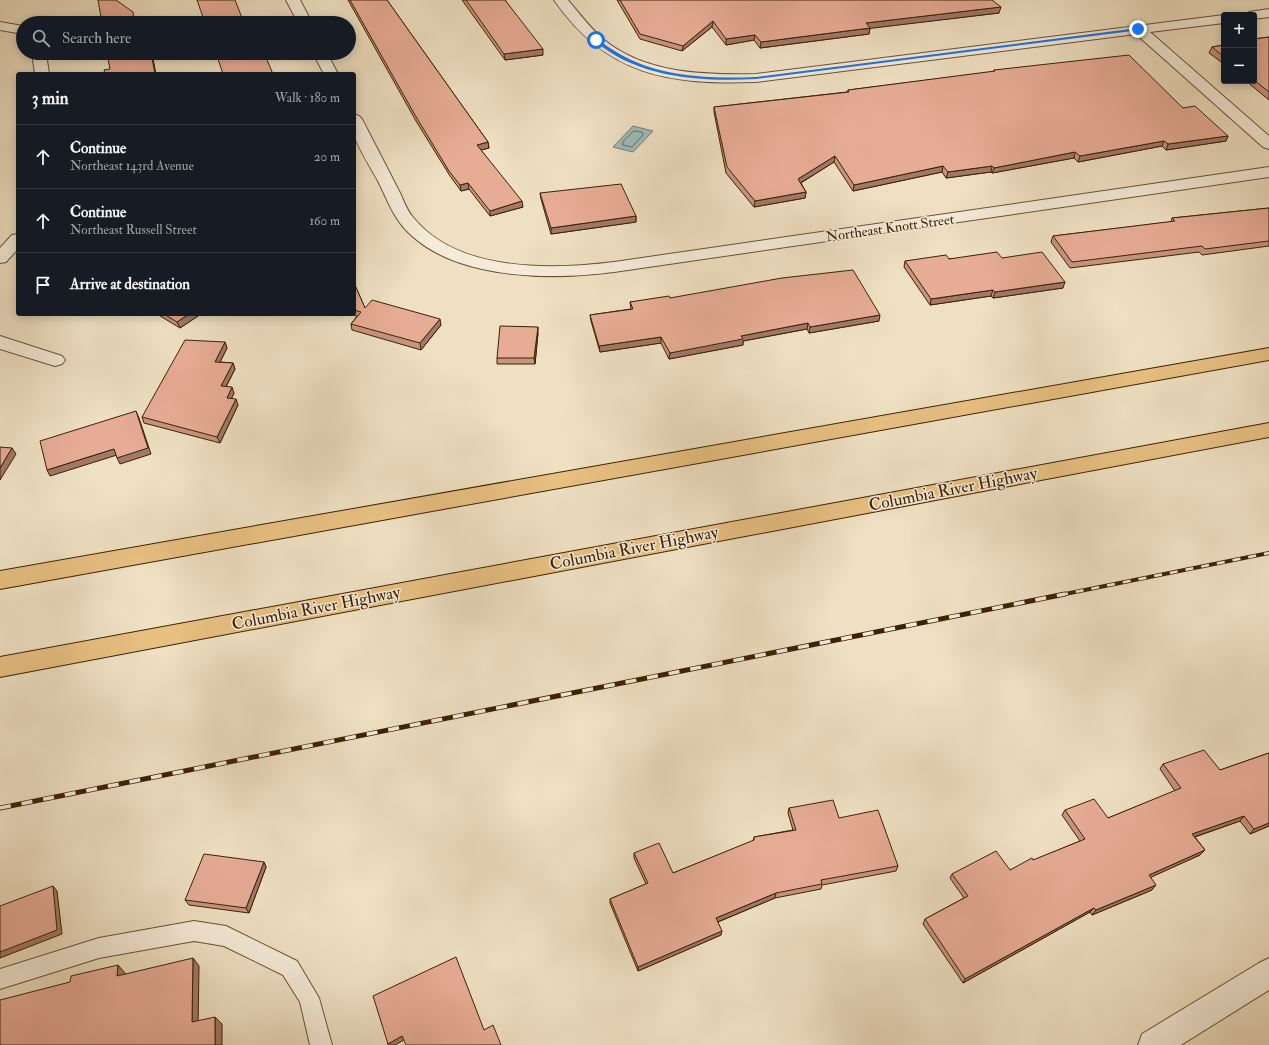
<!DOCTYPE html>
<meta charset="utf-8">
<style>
:root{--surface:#171b24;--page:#242831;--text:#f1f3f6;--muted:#9ea1a6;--line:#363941}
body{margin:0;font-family:"IM FELL Double Pica",serif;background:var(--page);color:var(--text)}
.controls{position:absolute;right:12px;top:12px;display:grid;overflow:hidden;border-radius:4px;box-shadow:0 2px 10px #0003}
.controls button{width:36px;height:36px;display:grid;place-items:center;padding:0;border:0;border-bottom:1px solid var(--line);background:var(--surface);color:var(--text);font:20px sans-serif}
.stop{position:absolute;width:12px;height:12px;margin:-9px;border:3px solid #1a73e8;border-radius:50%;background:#fff}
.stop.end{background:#1a73e8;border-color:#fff;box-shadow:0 1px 4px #0008}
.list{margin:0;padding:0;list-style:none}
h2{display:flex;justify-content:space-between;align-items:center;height:52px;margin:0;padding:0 16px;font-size:17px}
h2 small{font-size:13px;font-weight:400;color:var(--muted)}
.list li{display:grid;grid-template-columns:26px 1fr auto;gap:12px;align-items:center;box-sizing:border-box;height:64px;padding:0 16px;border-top:1px solid var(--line)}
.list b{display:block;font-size:15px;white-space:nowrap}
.list p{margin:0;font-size:13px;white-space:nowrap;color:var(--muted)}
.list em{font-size:13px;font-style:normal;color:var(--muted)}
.icon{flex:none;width:22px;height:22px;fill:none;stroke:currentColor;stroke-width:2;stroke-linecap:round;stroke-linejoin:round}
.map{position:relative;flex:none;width:1269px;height:1045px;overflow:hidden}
.search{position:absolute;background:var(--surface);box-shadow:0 2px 10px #0003;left:16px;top:16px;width:340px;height:44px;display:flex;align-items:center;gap:10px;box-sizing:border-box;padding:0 14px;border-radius:22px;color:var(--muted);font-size:15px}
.panel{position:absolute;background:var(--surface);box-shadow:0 2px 10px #0003;left:16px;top:72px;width:340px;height:244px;border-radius:4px}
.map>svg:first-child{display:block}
.water{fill:#9dbbbd;stroke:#767e73}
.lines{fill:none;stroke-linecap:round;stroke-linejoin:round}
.shore{stroke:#6c6e60;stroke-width:1}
.service-casing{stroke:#685234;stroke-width:2}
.minor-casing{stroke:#685234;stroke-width:2}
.motorway-casing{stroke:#3b2204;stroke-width:2}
.service{fill:#f5ebd8;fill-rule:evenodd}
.minor{fill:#f5ebd8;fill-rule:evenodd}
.motorway{fill:#e8c082;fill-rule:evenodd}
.rail-far1-casing{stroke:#3b2204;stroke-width:4}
.rail-casing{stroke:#3b2204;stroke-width:5}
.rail-far1{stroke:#f5ebd8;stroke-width:2.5;stroke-dasharray:8;stroke-linecap:butt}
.rail{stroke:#f5ebd8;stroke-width:3.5;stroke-dasharray:11;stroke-linecap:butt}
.wall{fill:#c79481;stroke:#3b2204}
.shaded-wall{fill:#a27869;stroke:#3b2204}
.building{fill:#e7ac96;stroke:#3b2204}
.route{fill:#1a73e8}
.labels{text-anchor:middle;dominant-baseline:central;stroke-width:3;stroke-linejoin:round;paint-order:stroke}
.far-street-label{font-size:14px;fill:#3b2204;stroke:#f5ebd8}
.street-label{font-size:17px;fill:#3b2204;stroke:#f5ebd8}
</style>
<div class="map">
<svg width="1269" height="1045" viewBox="0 0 1269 1045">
<rect width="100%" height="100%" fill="#efe0c3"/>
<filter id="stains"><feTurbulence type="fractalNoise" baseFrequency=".005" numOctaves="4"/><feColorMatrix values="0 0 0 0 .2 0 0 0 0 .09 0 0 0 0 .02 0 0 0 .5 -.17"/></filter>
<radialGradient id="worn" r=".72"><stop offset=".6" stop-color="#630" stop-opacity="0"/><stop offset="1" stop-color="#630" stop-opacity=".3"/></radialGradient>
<path class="water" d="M633,126L653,131L633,152L613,147Z"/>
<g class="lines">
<path class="shore" d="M634,131L642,132L643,135L632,147L623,145V142Z"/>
<defs>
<path id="service" d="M194,921L226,926L297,961L319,998L332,1045H310L300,1002L283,975L224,946L194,941L99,958L0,989V969L99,938Z"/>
<path id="minor" d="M286,0H300L312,23H298Z
M554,0H568C579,13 590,28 603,39C645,74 704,75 756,74L1224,15V23L1150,32L1269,136V149L1263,147L1136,34L756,82C669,85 607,76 554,0Z
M1269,9V17L1254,19V15H1247L1249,12Z
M0,22L23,26V34L0,30Z
M32,53H46L49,74H35Z
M313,53H327L338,74H324Z
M354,114L359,116L362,119C374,142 386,166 398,189C403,198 406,209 412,216C456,272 550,270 614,262L1269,167V177L614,272C553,280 459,280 411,235C394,220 388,201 378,181C372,170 355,143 354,133C353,127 354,120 354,114Z
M18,234V249L6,262L0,263V248L12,235Z
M0,336L62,356L65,360L62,364L55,366L0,349Z
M1269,958V990L1181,1045H1138L1142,1034L1259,963Z"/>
<path id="motorway" d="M1269,348V360L0,589V571Z
M1269,423V437L0,677V657Z"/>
</defs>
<use href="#service" class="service-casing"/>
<use href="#minor" class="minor-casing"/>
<use href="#motorway" class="motorway-casing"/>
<use href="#service" class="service"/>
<use href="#minor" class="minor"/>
<use href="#motorway" class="motorway"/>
<defs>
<path id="rail-far1" d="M1060,595L1269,553"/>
<path id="rail" d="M0,808L1065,594"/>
</defs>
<use href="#rail-far1" class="rail-far1-casing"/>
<use href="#rail" class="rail-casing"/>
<use href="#rail-far1" class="rail-far1"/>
<use href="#rail" class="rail"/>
</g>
<path class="wall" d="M348,0H387L488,142L489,148L481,150L523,207L490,216L469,189L461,191L450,176L416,121Z
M462,0H505L543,55L505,60Z
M617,0H992L999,13L870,28L869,34L760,48L754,40L726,45L712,27L682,51L640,39Z
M1269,37V100L1246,81H1254V39Z
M1224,45V64L1209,53L1212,47Z
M994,70L1183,108L1228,136L1226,141L1166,150L1162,146L1078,162L1074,158L992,173L991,172L946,178L942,172L853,191L834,162L801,183L806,192L805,198L754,207L726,173L714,112V107L847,92L848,90L993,72Z
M540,193L636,216V222L551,234L541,199Z
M1269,208V246L1202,255L1199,252L1070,268L1051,242L1053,236L1171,222L1172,218Z
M1002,258L1063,288L993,298L991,296L930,305L904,267L905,261L949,259Z
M354,283L365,308L441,325L421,350L352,330L351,324L357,316L349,314H354Z
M670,298L879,321L809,333L807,329L743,341V345L669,359L661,343L600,352L591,321L590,315L631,309L630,302Z
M157,314H201L180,328Z
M538,333L535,364H497V358Z
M225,342L227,348L220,362L233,363L235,369L226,387L234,393L231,399L238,405L220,443L144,423L142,417Z
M1269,753V826L1250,834L1240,821L1195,837L1205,850L1200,855L1150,877L1152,890L1092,915L1090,912L963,983L923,924L925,919L964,898L950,878L952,874L1010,870L1080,841L1062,815L1065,810L1108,818L1175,791L1160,769L1163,764L1220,770Z
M789,808L839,818L898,866L896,871L822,885L821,889L775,898L718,922L721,935L638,971L610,903V899L646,884L634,858V853L673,873L753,841L754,837L793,830L788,813Z
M264,862L266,867L249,913L189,905L185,900Z"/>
<path class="shaded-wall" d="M1001,7L999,13L865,29L866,23Z
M713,21L712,27L682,51L683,46Z
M870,28L869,34L760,48L761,42Z
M755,35L754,40L726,45V39Z
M543,49V55L505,60L504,54Z
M151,53H152L156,74H155Z
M1228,136L1226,141L1166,150L1168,144Z
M1164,141L1162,146L1078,162L1080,156Z
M488,142L489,148L477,151V145Z
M1075,152L1074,158L992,173L994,168Z
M835,156L834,162L797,185L798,179Z
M943,166L942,172L853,191L854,185Z
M992,166L991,172L946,178L948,172Z
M468,183L469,189L461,191L460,185Z
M806,192L805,198L754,207L755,201Z
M522,201L523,207L490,216V211Z
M636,216V222L551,234V228Z
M1065,282L1063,288L993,298L995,292Z
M993,290L991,296L930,305L931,299Z
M189,314H201L180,328L177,322Z
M880,315L879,321L809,333L810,327Z
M440,319L441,325L421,350L420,343Z
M808,323L807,329L743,341V345L669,359L670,353L741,336Z
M538,327V333L535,364L534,358Z
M661,337V343L600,352L599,346Z
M225,342L227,348L217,368L215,362Z
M233,363L235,369L223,392L221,386Z
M232,387L234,393L229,404L227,398Z
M236,399L238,405L220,443L217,437Z
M136,411L139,418L151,454L120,464L117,458Z
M12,448L16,454L0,480V468Z
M114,449L117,455L50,476L47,470Z
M1244,816L1240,821L1188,839L1192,834Z
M1269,823V826L1250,834L1254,829Z
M1205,850L1200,855L1145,880L1149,875Z
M264,862L266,867L249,913L246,908Z
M1156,885L1152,890L1092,915L1096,910Z
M53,886L57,891L62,934L0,958V952Z
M776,893L775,898L715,923L716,918Z
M1094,908L1090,912L963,983L965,979Z
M722,931L721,935L638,971V967Z
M193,958L199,966L198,1029L192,1022Z
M118,965L125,973V983L117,976Z
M215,1017L222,1024V1045H215Z
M402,1036L404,1040L395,1045H388V1044Z"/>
<path class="building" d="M98,0H116L133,12L134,22L146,20V23H102Z
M197,0H235L244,23H205Z
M350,0H387L488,142L477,145L522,201L490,211L468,183L460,185L449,171L415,115Z
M466,0H505L543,49L504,54Z
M620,0H992L1001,7L866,23L870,28L761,42L755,35L726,39L713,21L683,46L640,34Z
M1269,37V92L1254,80V39Z
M1224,45V57L1212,47Z
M107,53H151L155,74H105L104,70L110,69Z
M216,53H257L258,55L264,53L273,74H223Z
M1129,55L1183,108L1195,106L1228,136L1168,144L1164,141L1080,156L1075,152L994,168L992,166L948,172L943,166L854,185L835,156L798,179L806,192L755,201L727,167L714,107L849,92L848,90L995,71L994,70Z
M621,184L636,216L551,228L540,193Z
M1269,208V241L1205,249L1202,246L1072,262L1053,236L1175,221L1172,218Z
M997,252L1002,258L1042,252L1065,282L995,292L993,290L931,299L905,261L946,255L949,259Z
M853,270L880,315L810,327L808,323L741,336L743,339L670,353L661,337L599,346L590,315L633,309L630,302L669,296L670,298L782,278Z
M354,283L365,308L372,300L440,319L420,343L351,324L361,312L354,310Z
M164,314H189L177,322Z
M500,326L538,327L534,358H497Z
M185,340L225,342L215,362L233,363L221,386L232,387L227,398L236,399L217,437L142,417Z
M136,411L148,448L117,458L114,449L47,470L40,441Z
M0,447L12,448L0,468Z
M1204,750L1220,770L1269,753V823L1254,829L1244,816L1192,834L1205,850L1149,875L1156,885L1096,910L1094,908L965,979L925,919L968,896L952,874L996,851L1010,870L1032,858L1033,860L1085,839L1065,810L1094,799L1108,818L1181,788L1163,764Z
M833,800L839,818L878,810L898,866L821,880L822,884L776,893L716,918L722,931L638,967L610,899L648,883L634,853L659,843L673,873L754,840V837L796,830L789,808Z
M204,854L264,862L246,908L185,900Z
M53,886L57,930L0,952V906Z
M456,957L484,1030L493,1025L501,1045H406L402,1036L388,1044L373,996Z
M193,958L192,1022L215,1017V1045H0V1000L70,982L71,976L118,965L117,976Z"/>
<path class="route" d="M1138,28L1140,30L756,79C702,82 636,78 594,40L597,39C604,44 611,49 618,53C658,77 710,79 756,77Z"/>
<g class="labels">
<g class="far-street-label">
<text transform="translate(890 228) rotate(-8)">Northeast Knott Street</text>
</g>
<g class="street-label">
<text transform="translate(953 489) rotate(-11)">Columbia River Highway</text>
<text transform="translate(634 548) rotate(-11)">Columbia River Highway</text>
<text transform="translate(316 608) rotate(-11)">Columbia River Highway</text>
</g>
</g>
<rect width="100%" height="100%" filter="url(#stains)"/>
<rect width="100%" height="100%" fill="url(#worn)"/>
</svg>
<div class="controls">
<button>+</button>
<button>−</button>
</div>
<div class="stop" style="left:596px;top:40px"></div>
<div class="stop end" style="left:1138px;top:29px"></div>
<div class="search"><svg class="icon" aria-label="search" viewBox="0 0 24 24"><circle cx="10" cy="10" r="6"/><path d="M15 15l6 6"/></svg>Search here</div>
<section class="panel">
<h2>3 min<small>Walk · 180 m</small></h2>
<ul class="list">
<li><svg class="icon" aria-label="ahead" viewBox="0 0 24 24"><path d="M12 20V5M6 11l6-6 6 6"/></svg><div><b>Continue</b><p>Northeast 143rd Avenue</p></div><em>20 m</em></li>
<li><svg class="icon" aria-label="ahead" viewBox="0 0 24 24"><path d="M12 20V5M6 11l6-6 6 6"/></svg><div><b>Continue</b><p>Northeast Russell Street</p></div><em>160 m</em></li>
<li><svg class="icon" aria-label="arrive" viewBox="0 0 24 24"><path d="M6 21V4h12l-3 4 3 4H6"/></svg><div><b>Arrive at destination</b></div></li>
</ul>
</section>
</div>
